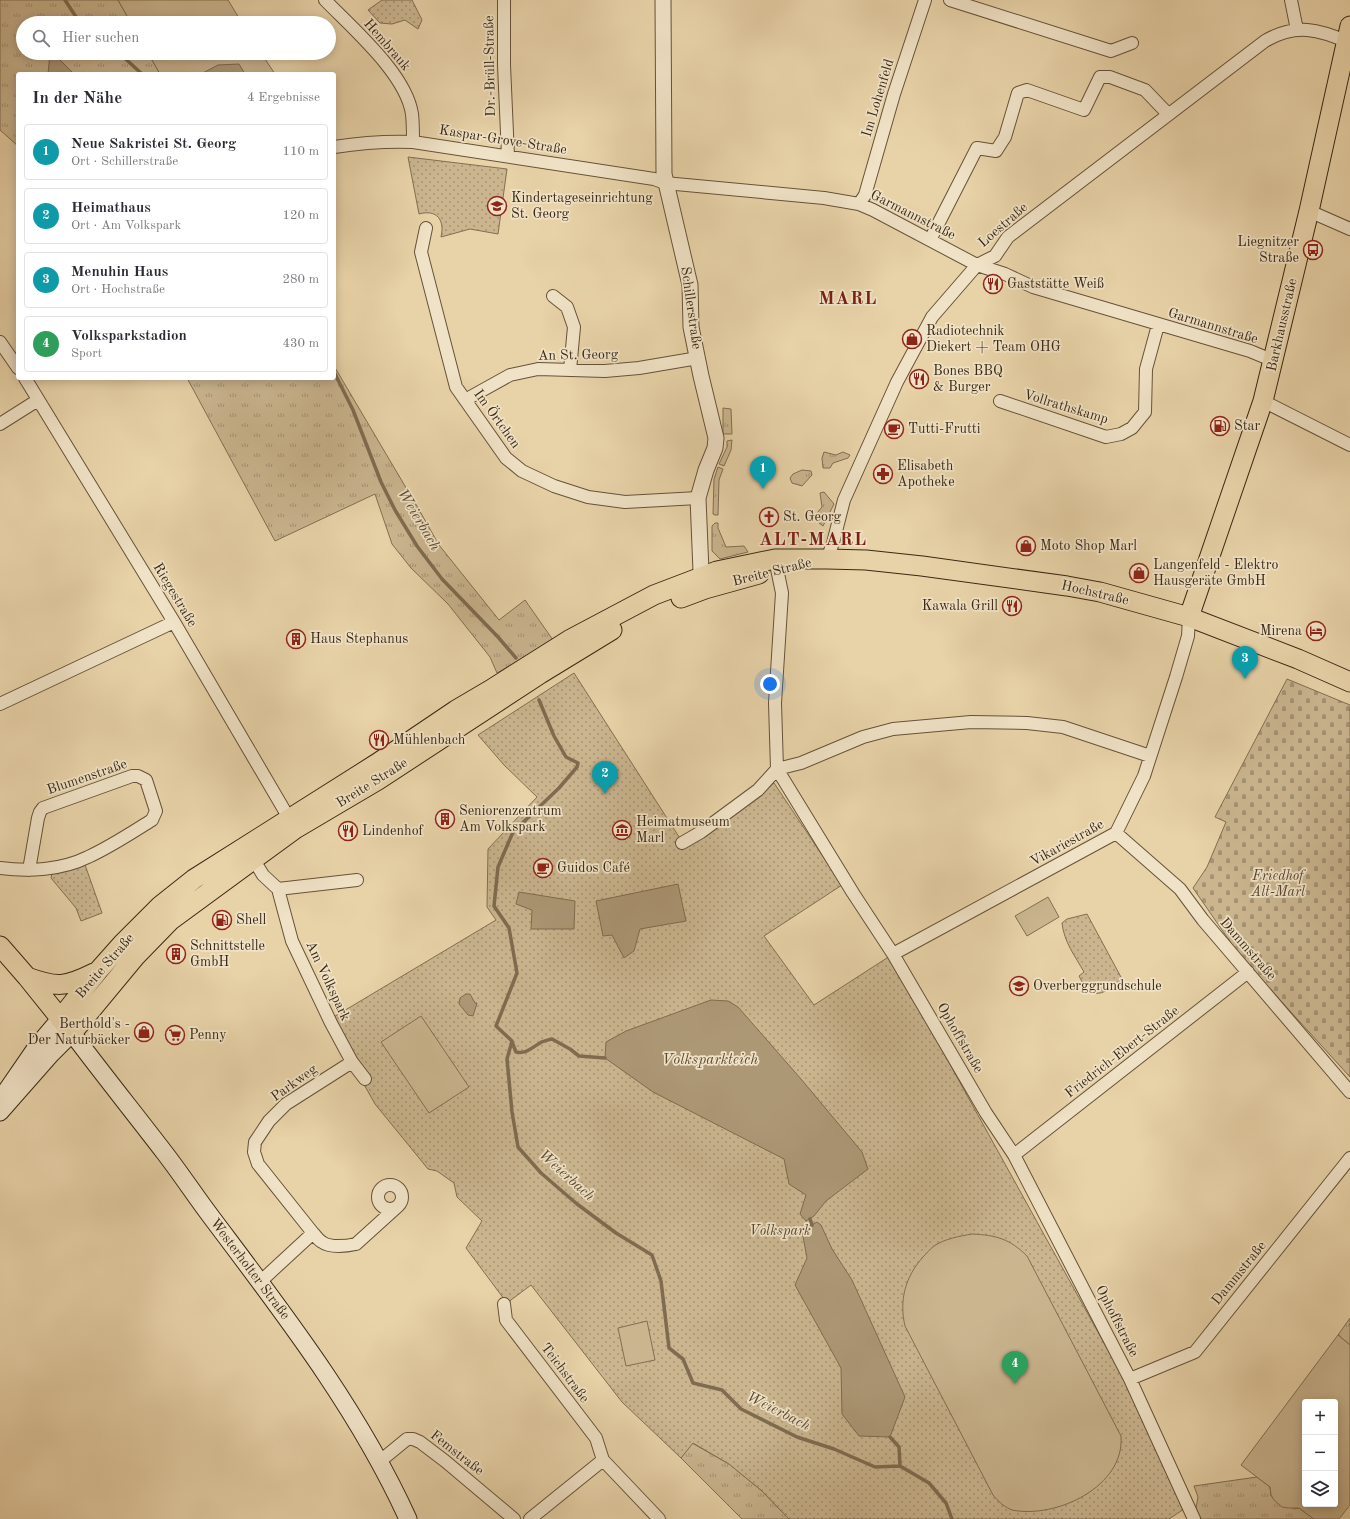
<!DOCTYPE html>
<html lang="de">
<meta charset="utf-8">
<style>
:root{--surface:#fff;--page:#f2f2f3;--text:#2b2b33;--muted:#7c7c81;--line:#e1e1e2;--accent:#8f2418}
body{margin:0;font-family:"Old Standard TT",serif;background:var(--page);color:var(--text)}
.controls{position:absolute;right:12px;bottom:12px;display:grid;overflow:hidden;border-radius:4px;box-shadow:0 2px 10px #0003}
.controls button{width:36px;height:36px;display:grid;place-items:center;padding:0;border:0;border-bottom:1px solid var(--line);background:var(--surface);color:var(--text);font:20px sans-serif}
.you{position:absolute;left:770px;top:684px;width:14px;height:14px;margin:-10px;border:3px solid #fff;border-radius:50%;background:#1a73e8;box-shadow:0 0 0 6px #1a73e833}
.badge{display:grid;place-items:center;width:26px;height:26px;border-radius:50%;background:var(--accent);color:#fff;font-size:13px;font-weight:700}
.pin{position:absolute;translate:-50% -33px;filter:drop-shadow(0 1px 2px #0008)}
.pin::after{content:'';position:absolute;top:21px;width:14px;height:12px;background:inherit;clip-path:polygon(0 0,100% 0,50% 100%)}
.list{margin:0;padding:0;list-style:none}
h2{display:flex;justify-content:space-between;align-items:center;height:52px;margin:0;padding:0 16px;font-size:17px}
h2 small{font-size:13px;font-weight:400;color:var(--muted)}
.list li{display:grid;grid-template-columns:26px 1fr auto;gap:12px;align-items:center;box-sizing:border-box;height:56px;margin:0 8px 8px;padding:0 8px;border:1px solid var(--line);border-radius:4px}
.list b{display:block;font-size:15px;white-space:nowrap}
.list p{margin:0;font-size:13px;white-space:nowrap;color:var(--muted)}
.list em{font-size:13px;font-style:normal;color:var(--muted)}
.icon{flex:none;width:22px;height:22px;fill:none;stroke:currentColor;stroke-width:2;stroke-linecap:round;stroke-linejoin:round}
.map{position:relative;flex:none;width:1350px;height:1519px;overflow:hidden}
.search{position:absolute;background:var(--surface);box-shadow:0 2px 10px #0003;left:16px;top:16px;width:320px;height:44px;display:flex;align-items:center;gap:10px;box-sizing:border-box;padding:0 14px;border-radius:22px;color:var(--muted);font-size:15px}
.panel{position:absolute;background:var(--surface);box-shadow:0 2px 10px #0003;left:16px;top:72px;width:320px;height:308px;border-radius:4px}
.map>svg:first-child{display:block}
.grass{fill:url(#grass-tufts);stroke:#826e52}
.cemetery{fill:url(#cemetery-stones);stroke:#826e52}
.park{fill:url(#park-dots);stroke:#826e52}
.garden{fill:#cab58f;stroke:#826e52;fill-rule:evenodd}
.water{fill:#ad9876;stroke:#7f6b4f}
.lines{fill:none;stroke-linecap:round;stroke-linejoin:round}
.stream{stroke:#7f6b4f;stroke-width:3.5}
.minor-casing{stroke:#665239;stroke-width:14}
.tertiary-casing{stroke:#665239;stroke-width:17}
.secondary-casing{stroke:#3a2814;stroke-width:19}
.primary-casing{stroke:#3a2814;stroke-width:21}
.minor{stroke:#f0e2c6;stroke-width:12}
.tertiary{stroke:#f0e2c6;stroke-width:15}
.secondary{stroke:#f0e2c6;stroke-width:17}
.primary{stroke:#e8d2a8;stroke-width:19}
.labels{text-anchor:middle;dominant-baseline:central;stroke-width:3.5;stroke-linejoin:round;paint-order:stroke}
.street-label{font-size:14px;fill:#3a2814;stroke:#f0e2c6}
.poi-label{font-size:14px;fill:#3a2814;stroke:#f0e2c6;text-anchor:start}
.park-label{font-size:14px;font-style:italic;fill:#57442d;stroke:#f0e2c6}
.water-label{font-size:15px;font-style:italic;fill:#5c4a31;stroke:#f0e2c6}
.district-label{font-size:18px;font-weight:bold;letter-spacing:1px;fill:#7a1f14;stroke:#f0e2c6}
</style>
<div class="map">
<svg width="1350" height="1519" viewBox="0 0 1350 1519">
<defs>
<pattern id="grass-tufts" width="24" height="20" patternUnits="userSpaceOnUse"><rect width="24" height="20" fill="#cab58f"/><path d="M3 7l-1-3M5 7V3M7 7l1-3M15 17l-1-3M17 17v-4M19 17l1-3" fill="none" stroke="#a59374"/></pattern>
<pattern id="cemetery-stones" width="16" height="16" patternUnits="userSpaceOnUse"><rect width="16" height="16" fill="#cab58f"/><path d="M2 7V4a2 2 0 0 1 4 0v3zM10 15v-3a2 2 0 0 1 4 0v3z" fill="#a59374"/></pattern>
<pattern id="park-dots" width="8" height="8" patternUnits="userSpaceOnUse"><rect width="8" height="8" fill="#cab58f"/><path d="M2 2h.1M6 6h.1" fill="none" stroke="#a59374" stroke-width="1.8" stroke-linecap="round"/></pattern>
</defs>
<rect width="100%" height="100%" fill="#e8d2a8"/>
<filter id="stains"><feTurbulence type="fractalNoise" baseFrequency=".005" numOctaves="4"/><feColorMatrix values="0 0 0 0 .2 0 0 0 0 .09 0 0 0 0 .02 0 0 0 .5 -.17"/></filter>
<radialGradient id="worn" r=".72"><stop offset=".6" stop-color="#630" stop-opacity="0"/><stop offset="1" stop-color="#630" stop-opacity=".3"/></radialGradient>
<path class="grass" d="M0,0H118L131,23H23V53H148L160,74H18V146L0,130Z
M334,366L418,508L439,545L499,620L525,600L553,640L497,673L490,657L448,604L411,568L392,544L375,494L275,541L187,378H334Z
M723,408L731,409L732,434H723Z
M732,440L731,450L724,466L719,464L727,447V441Z
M824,452L836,455L843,452L850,455L848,458L833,463L830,468H823L822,458Z
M718,467L723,469L719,480L718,515H715L713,514L714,479Z
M802,470L811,471L812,475L802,486L792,483L790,478L793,474Z
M824,492L834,504L823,526L819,523L816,519L817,513L822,507L820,493Z
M715,523H718V528L726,547L744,546L748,552L720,559L712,551V526Z
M1350,1318V1345L1338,1335Z
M692,1443L729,1464L762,1491L789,1519H742L681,1458Z
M1257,1477L1270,1487L1271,1496L1294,1509L1299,1508L1314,1519H1201L1196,1508L1198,1497L1194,1486Z"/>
<path class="cemetery" d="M1287,679L1350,705V1077L1240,956L1193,888L1207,867L1226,822L1215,817Z"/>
<path class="park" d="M382,0H412L422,20L418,29L405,20L392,24L380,23L368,10Z
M408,157L507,169L498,234L470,229L441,237C445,220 437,209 419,214Z
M574,673L681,840L774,783L842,885L764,936L814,1005L890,956L1125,1381L1184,1509L1169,1519H789L762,1491L729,1464L693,1443L681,1458L622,1402L531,1285L507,1303L466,1248L482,1221L457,1197L454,1183L437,1171L428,1169L375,1104L362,1081L368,1076L332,1018L496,920L487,907L488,849L537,797L504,765L478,735Z
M84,862L102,913L81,921L76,908L51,878L52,873Z
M1087,914L1122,979C1104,994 1092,1003 1079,976L1084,972C1075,956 1064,942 1062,923L1067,919Z"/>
<path class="garden" d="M118,0H228L242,23H131Z
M148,53H261L275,74H160Z
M1048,897L1059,917L1027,936L1015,916Z
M421,1016L469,1087L429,1113L381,1042Z
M972,1234C996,1235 1010,1239 1027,1256L1121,1436C1125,1486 1057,1519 1012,1510C1004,1507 998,1501 993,1495L905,1326C899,1301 905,1277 923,1257C926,1254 930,1249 934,1246C944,1239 960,1236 972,1234Z
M647,1321L655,1360L626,1366L618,1328Z
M1338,1335L1350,1345V1505L1339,1519H1314L1299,1508H1288L1282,1507L1274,1500L1271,1495L1270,1487L1241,1465ZM1305,1402H1335V1504H1305Z"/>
<path class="water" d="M50,53H53L74,74H48Z
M239,64L245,74H201L218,65Z
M678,884L686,921L640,929L634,951L624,958L612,935L603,936L596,901Z
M519,892L575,901L574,929H531L532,910L516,904Z
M466,994H470L475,1003H477L473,1016L468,1015L459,1004L460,998Z
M711,1000L728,1001L738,1007L801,1079L862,1152L868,1169L826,1201L814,1216L806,1221L800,1214L806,1195L789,1184L784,1159L653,1092L605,1058L606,1042L626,1031Z
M817,1222L821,1225L832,1249L852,1280L905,1397L890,1437L859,1436L842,1414L841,1368L795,1285L807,1258L802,1231Z"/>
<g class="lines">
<path class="stream" d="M65,0L80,23
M119,53L142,74
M334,372L353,410L381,482L395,510L417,546L442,579L498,637L516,658
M539,700L554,736L566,757L578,763L577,767L559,788L513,832L498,867L494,906L509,928L517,973L496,1026L512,1041L507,1059L512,1112L518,1147L541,1173L577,1204L616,1233L652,1255L661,1281L669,1348L683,1359L693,1383L722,1390L741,1409L797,1437L834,1449L875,1467L900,1466L929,1483L946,1503L952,1519
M512,1042L516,1052C527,1054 531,1048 540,1043C543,1041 548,1040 552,1039L570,1049L579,1056L605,1058
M810,1219L812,1225
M890,1437L899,1447L900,1466"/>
<defs>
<path id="minor" d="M325,0C353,29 406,74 412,114C413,123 413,133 413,142
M504,0V65L508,156
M950,0L1111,51L1132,43
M1291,0L1297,30
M334,147C360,143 386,141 413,142L654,179L665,183L824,198L859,204L873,210L977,265L1005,274L1033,287L1250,351L1274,361
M859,204L865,195L894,94L925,0
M1309,211L1350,229
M426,228L421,252L456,387L506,458L522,471L554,486L588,497L625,502L698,498
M930,240L977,148L996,151L1005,137L1018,93L1027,90L1084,110L1100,77H1110L1145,90L1168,114
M553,296L567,307L574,327L570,370
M0,342L18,368
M25,378L174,622L293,825
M465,400L510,375L538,369L605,371L639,368L698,358
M1000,401L1106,437L1121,434L1132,428L1145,412L1146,369L1158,325
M1263,401L1350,445
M0,424L38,400
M775,559L782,593L775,703L777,769L853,893L893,954L986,1113L1014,1155L1130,1379L1194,1519
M827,559L833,543L844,500L897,382L932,317L977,265L995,256L1008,237L1265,41C1296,23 1319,29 1350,43
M0,704L174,622
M1116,833L1180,889L1203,920L1350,1092
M682,843L701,832L758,790L777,769L801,763L863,737L893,729L971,722L1027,723L1063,727L1150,756
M250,854L263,875L278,889L292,941L331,1023L352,1062L365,1079
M0,868C28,872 62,870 88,857C110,847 131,833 152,820L156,811L146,780L138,776H132L43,808L40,812L38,818L29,870
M278,889L357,880
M893,954L1116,833L1144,776L1176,677L1188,636L1189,617
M1014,1155L1248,972
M378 1197a12 12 0 1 1 24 0a12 12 0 1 1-24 0Z
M313,1233C316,1236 318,1240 322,1242C330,1248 347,1246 356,1244L398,1206
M261,1281L313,1233L258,1164L254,1152L255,1142L269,1121L286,1104L352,1062
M504,1304L506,1320L596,1438L603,1460L530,1519
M1130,1379L1195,1352L1350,1158
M603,1460L659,1519
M379,1462L407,1439H413L420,1442L445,1461L514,1519"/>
<path id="tertiary" d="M663,0L664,174L690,285L691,327L701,376L716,438L715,448L706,470L698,498L701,571L704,586"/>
<path id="secondary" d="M5,1093L38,1045L60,1019
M0,1112L51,1054L72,1033C102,1073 134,1113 164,1152C181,1174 196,1197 212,1218C284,1314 358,1409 408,1519"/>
<path id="primary" d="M681,598L705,589L759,574
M1189,617L1263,401L1309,211L1350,26
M0,946L27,977L72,1033L135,957L171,920L295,829L378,780L540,674L612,630
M27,977C57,988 66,987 94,973
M60,1019L98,971L122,944L160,906L194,879L376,764L456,710L490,690L569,640L654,595L717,571L775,559H827L866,560L922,566L1067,586L1100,592L1189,617L1298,659L1350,682"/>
</defs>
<use href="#minor" class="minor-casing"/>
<use href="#tertiary" class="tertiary-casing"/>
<use href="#secondary" class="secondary-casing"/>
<use href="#primary" class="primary-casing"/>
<use href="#minor" class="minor"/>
<use href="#tertiary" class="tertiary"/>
<use href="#secondary" class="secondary"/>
<use href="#primary" class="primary"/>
</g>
<defs>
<symbol id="school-ring" viewBox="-11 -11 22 22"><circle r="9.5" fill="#f0e2c6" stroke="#8f2418" stroke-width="1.5"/><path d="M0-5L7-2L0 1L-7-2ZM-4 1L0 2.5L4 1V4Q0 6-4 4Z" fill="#8f2418"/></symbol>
<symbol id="bus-ring" viewBox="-11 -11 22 22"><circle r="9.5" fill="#f0e2c6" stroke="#8f2418" stroke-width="1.5"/><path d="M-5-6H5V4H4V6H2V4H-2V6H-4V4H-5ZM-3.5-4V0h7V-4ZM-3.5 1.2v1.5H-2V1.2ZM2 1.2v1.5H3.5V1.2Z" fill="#8f2418"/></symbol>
<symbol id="restaurant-ring" viewBox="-11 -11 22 22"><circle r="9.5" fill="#f0e2c6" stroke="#8f2418" stroke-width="1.5"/><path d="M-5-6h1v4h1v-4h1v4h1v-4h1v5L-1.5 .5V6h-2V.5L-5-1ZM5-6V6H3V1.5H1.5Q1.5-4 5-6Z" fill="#8f2418"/></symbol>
<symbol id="shop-ring" viewBox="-11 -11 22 22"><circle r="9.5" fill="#f0e2c6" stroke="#8f2418" stroke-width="1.5"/><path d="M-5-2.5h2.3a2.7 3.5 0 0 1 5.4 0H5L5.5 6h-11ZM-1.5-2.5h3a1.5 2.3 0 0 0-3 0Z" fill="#8f2418"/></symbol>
<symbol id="fuel-ring" viewBox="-11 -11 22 22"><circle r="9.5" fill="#f0e2c6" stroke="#8f2418" stroke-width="1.5"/><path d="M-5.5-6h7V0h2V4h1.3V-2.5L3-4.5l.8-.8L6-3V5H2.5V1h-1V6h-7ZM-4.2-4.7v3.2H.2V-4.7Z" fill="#8f2418"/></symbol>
<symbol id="cafe-ring" viewBox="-11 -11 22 22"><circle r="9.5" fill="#f0e2c6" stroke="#8f2418" stroke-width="1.5"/><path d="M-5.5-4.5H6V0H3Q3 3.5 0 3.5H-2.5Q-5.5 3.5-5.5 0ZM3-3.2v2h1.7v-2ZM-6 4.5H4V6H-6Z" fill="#8f2418"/></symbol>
<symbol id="pharmacy-ring" viewBox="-11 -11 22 22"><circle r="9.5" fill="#f0e2c6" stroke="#8f2418" stroke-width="1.5"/><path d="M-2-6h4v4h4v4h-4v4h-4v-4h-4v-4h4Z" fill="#8f2418"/></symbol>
<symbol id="church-ring" viewBox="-11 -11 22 22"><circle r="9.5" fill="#f0e2c6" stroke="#8f2418" stroke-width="1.5"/><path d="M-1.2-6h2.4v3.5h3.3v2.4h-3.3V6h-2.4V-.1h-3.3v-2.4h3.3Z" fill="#8f2418"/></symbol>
<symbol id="hotel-ring" viewBox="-11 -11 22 22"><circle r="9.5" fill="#f0e2c6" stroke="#8f2418" stroke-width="1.5"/><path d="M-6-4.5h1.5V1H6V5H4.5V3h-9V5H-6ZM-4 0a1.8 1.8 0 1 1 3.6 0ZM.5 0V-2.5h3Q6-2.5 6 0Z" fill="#8f2418"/></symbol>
<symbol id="building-ring" viewBox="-11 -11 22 22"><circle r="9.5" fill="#f0e2c6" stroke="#8f2418" stroke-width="1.5"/><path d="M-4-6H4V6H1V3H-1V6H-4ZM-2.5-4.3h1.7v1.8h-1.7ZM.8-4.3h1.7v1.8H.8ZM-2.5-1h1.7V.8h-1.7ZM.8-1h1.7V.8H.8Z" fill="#8f2418"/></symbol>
<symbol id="museum-ring" viewBox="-11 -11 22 22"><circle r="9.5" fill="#f0e2c6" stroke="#8f2418" stroke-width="1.5"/><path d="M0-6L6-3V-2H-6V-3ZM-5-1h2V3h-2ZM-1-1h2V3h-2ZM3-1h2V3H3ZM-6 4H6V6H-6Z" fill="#8f2418"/></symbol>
<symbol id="supermarket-ring" viewBox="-11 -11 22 22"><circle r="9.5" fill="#f0e2c6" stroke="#8f2418" stroke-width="1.5"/><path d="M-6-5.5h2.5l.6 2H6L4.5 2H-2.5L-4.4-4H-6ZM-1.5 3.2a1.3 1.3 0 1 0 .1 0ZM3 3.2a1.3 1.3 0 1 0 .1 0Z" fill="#8f2418"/></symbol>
</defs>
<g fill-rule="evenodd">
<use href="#school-ring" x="486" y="195" width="22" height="22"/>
<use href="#bus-ring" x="1302" y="239" width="22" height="22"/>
<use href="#restaurant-ring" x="982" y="273" width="22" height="22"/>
<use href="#shop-ring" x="901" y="328" width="22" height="22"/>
<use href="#restaurant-ring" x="908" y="368" width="22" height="22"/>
<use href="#fuel-ring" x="1209" y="415" width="22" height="22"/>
<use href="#cafe-ring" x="883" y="418" width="22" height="22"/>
<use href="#pharmacy-ring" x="872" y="463" width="22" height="22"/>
<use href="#church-ring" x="758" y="506" width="22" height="22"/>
<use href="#shop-ring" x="1015" y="535" width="22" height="22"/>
<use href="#shop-ring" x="1128" y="562" width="22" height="22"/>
<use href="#restaurant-ring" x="1001" y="595" width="22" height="22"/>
<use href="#hotel-ring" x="1305" y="620" width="22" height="22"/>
<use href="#building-ring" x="285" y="628" width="22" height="22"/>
<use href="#restaurant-ring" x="368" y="729" width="22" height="22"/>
<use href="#building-ring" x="434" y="808" width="22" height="22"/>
<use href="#museum-ring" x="611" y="819" width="22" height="22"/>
<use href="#restaurant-ring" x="337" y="820" width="22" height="22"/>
<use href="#cafe-ring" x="532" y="857" width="22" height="22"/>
<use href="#fuel-ring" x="211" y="909" width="22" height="22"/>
<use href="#building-ring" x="165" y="943" width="22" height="22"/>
<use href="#school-ring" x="1008" y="975" width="22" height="22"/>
<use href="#shop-ring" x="133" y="1021" width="22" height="22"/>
<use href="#supermarket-ring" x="164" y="1024" width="22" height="22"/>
</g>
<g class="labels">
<g class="street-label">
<text transform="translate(387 45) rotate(49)">Hembrauk</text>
<text transform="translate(490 66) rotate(-91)">Dr.-Brüll-Straße</text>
<text transform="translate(878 98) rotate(-73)">Im Lohenfeld</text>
<text transform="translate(503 140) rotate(9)">Kaspar-Grove-Straße</text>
<text transform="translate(913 215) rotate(27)">Garmannstraße</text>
<text transform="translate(1003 225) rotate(-41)">Loestraße</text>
<text transform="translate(691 308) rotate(82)">Schillerstraße</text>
<text transform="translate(1282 325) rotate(-77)">Barkhausstraße</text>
<text transform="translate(1213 326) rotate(17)">Garmannstraße</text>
<text transform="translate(578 355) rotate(-1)">An St. Georg</text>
<text transform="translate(1066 407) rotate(17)">Vollrathskamp</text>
<text transform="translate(497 419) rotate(54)">Im Örtchen</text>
<text transform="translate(772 572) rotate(-14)">Breite Straße</text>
<text transform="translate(1095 593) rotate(13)">Hochstraße</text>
<text transform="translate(175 595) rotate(59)">Riegestraße</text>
<text transform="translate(87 777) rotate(-19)">Blumenstraße</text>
<text transform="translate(372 783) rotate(-32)">Breite Straße</text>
<text transform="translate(1067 843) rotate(-29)">Vikariestraße</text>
<text transform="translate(1248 949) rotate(49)">Dammstraße</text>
<text transform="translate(105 966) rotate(-49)">Breite Straße</text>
<text transform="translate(328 981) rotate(65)">Am Volkspark</text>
<text transform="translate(960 1038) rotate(60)">Ophoffstraße</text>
<text transform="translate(1122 1052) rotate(-38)">Friedrich-Ebert-Straße</text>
<text transform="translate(294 1083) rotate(-36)">Parkweg</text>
<text transform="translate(250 1269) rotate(53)">Westerholter Straße</text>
<text transform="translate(1239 1273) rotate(-51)">Dammstraße</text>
<text transform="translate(1117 1321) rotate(63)">Ophoffstraße</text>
<text transform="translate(565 1373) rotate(53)">Teichstraße</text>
<text transform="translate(457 1453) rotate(38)">Femstraße</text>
</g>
<g class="poi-label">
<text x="511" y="198">Kindertageseinrichtung<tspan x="511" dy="16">St. Georg</tspan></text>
<text x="1299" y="242" text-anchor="end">Liegnitzer<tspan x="1299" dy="16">Straße</tspan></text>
<text x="1007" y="284">Gaststätte Weiß</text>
<text x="926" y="331">Radiotechnik<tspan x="926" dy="16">Diekert + Team OHG</tspan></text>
<text x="933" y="371">Bones BBQ<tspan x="933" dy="16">&amp; Burger</tspan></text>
<text x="1234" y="426">Star</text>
<text x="908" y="429">Tutti-Frutti</text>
<text x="897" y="466">Elisabeth<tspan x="897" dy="16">Apotheke</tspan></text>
<text x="783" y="517">St. Georg</text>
<text x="1040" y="546">Moto Shop Marl</text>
<text x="1153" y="565">Langenfeld - Elektro<tspan x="1153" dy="16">Hausgeräte GmbH</tspan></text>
<text x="998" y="606" text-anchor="end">Kawala Grill</text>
<text x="1302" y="631" text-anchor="end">Mirena</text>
<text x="310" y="639">Haus Stephanus</text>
<text x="393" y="740">Mühlenbach</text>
<text x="459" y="811">Seniorenzentrum<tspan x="459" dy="16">Am Volkspark</tspan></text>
<text x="636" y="822">Heimatmuseum<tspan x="636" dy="16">Marl</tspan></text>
<text x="362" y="831">Lindenhof</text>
<text x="557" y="868">Guidos Café</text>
<text x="236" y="920">Shell</text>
<text x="190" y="946">Schnittstelle<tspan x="190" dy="16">GmbH</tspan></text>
<text x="1033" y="986">Overberggrundschule</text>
<text x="130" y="1024" text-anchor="end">Berthold's -<tspan x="130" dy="16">Der Naturbäcker</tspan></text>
<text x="189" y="1035">Penny</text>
</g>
<g class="park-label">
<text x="1278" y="876">Friedhof<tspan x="1278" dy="16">Alt-Marl</tspan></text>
<text x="780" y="1231">Volkspark</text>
</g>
<g class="water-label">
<text transform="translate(418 520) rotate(59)">Weierbach</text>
<text x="710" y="1060">Volksparkteich</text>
<text transform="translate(566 1176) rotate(42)">Weierbach</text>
<text transform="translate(778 1412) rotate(27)">Weierbach</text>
</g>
<g class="district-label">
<text x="848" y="299">MARL</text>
<text x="813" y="540">ALT-MARL</text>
</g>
</g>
<rect width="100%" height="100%" filter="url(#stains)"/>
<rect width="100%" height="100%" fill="url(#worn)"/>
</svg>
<div class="controls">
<button>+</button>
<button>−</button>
<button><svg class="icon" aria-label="layers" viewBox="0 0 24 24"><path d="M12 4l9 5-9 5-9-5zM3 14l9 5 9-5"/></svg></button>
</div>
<div class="you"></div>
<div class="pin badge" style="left:763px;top:489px;background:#0f9aa8">1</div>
<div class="pin badge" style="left:605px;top:794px;background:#0f9aa8">2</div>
<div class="pin badge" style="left:1245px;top:679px;background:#0f9aa8">3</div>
<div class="pin badge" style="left:1015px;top:1384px;background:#2e9e5b">4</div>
<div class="search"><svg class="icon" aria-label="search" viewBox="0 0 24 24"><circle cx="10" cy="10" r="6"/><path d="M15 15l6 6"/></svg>Hier suchen</div>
<section class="panel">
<h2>In der Nähe<small>4 Ergebnisse</small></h2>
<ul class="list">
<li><span class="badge" style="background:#0f9aa8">1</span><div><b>Neue Sakristei St. Georg</b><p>Ort · Schillerstraße</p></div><em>110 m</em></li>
<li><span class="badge" style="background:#0f9aa8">2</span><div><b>Heimathaus</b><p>Ort · Am Volkspark</p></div><em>120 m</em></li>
<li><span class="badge" style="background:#0f9aa8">3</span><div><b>Menuhin Haus</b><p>Ort · Hochstraße</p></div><em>280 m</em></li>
<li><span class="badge" style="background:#2e9e5b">4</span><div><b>Volksparkstadion</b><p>Sport</p></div><em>430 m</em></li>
</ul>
</section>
</div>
